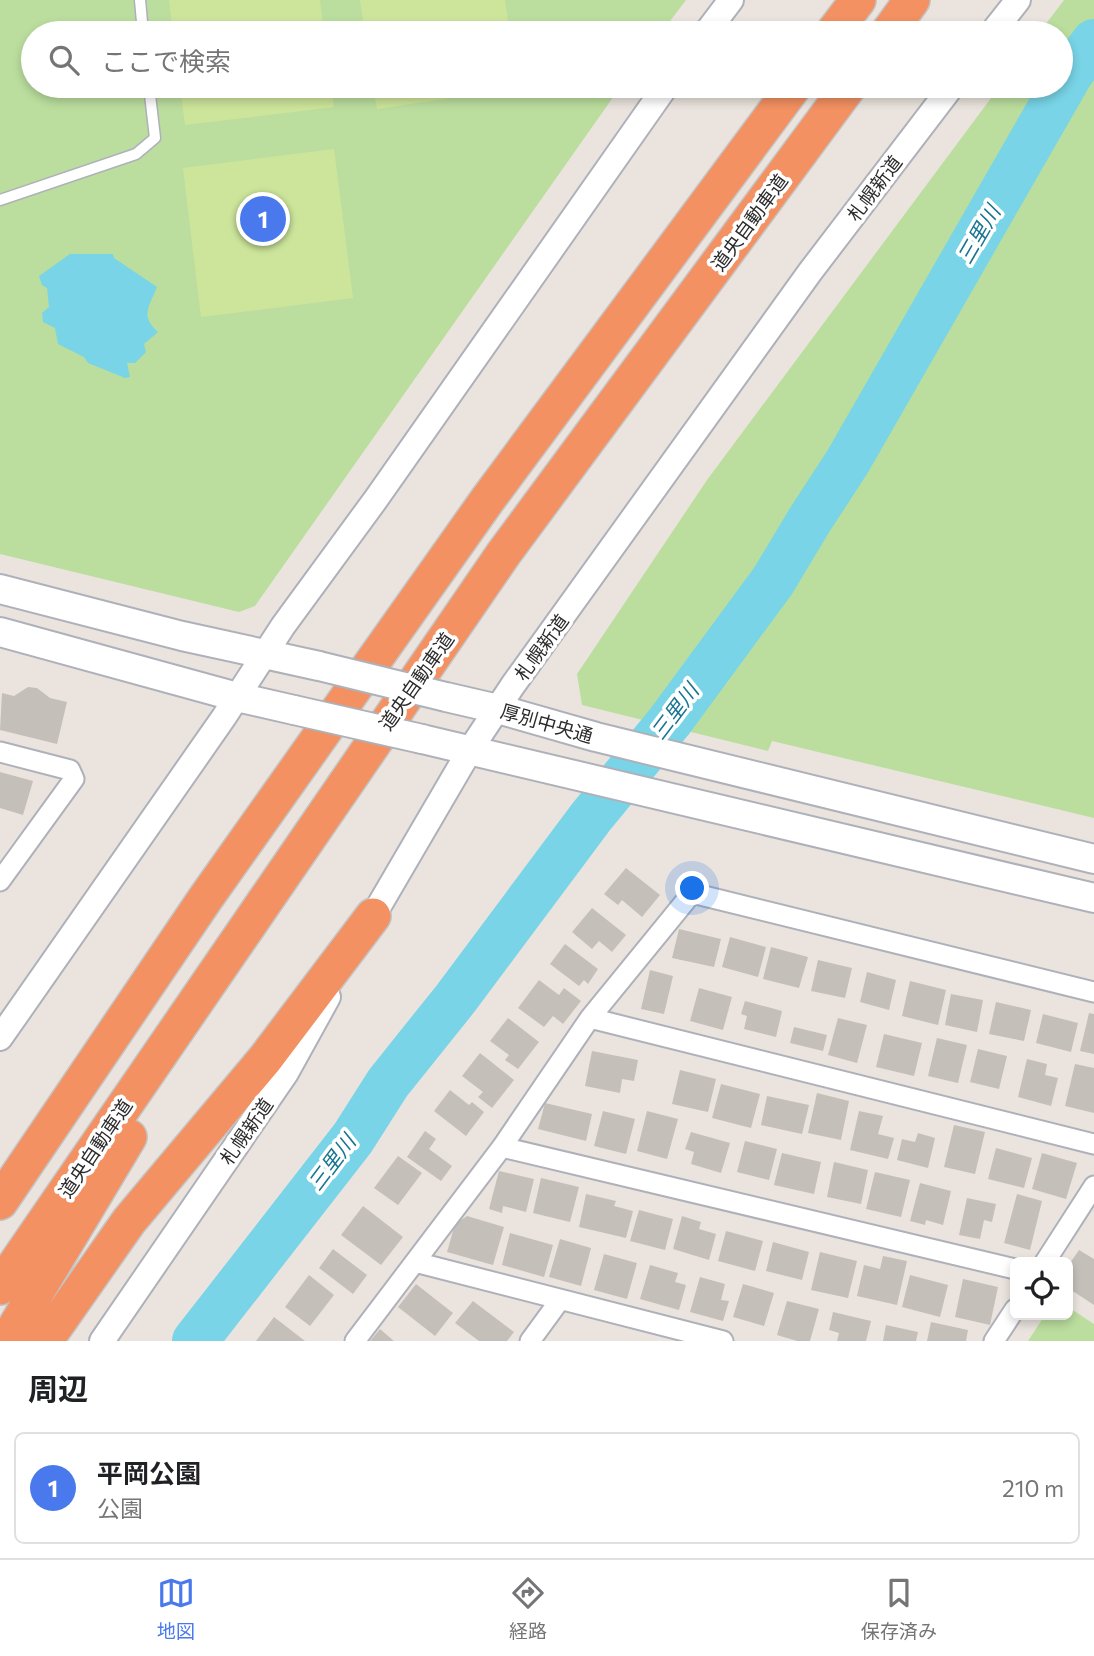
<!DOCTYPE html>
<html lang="ja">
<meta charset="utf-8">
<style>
:root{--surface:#fff;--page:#f6f6f6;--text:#202124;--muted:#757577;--line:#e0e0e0;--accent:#4979ed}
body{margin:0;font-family:Commissioner,"Noto Sans JP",sans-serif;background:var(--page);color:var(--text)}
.controls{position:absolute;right:21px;bottom:21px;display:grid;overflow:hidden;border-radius:10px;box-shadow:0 4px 10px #0003}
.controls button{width:63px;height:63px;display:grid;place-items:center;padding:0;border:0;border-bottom:2px solid var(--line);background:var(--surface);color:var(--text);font:35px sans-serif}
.you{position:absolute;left:693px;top:889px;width:24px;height:24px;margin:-18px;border:5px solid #fff;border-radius:50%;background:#1a73e8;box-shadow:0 0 0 10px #1a73e833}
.badge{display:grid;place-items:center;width:46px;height:46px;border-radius:50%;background:var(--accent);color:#fff;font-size:23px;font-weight:700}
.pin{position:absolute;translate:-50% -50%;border:4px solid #fff;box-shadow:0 2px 7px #0006}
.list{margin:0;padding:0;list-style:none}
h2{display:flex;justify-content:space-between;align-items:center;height:91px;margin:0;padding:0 28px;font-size:30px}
h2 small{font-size:23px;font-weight:400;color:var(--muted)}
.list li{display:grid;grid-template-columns:46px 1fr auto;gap:21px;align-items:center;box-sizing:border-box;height:112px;margin:0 14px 14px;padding:0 14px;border:2px solid var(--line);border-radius:10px}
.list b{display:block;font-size:26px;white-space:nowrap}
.list p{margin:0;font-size:23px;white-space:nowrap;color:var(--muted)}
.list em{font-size:23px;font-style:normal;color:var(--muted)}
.icon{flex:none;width:38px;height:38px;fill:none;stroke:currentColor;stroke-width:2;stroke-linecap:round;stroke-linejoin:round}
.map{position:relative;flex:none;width:1094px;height:1341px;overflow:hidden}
.search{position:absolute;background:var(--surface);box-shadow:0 4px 10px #0003;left:21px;right:21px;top:21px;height:77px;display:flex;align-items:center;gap:18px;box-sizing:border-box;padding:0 24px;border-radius:38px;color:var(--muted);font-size:26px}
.sheet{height:217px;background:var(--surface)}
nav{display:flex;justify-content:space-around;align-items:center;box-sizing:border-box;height:98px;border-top:2px solid var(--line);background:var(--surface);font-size:19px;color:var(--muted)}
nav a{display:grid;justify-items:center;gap:4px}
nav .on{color:var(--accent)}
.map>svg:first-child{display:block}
.green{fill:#bbde9e}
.pitch{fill:#cde59b}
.water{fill:#78d4e6}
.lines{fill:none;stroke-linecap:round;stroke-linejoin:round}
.river{stroke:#78d4e6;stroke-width:46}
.building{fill:#c4bfb9}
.service-casing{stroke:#aeb1ba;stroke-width:13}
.minor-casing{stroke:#aeb1ba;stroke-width:23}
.tertiary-casing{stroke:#aeb1ba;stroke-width:28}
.secondary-casing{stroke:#aeb1ba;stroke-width:32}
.motorway-casing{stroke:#c4c4c4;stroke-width:38}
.service{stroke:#fff;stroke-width:10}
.minor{stroke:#fff;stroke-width:19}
.tertiary{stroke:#fff;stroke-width:24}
.secondary{stroke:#fff;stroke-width:28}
.motorway{stroke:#f39162;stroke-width:35}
.secondary-bridge-casing{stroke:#aeb1ba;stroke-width:32;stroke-linecap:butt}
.secondary-bridge{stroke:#fff;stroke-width:28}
.labels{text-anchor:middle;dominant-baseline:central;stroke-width:7;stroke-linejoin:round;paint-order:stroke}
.street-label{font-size:19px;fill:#2b2b2b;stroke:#fff}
.water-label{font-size:21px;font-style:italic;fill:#177592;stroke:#fff}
</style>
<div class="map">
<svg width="1094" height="1341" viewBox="0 0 1094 1341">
<rect width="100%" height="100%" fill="#ebe4de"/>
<path class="green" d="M0,0H686L661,33H33V86H621L255,606L239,612L0,554Z
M1064,0H1094V818L772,741L768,751L582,705L577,674L707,480L1000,86H1061V33H1039Z
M1068,1307L1094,1324V1341H1028L1045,1315H1068Z"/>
<path class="pitch" d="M169,0H320L324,33H173Z
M360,0H505L510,33H365Z
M180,86H331L334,107L185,125Z
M373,86H518V88L377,109Z
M334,149L353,298L201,317L183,168Z"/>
<path class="water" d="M70,254H113L114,258L157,287C149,307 140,316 158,332L144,344L146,352L135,363H127L130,377L125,378L88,363L84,357L58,344L55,328L43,322L42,313L49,307L47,288L42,285L39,276Z"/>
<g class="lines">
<path class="river" d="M195,1341L353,1138L388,1083L456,998L591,817L670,721L773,581L809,521L848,461L1070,74L1094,42"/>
</g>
<path class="building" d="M28,687L37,688L50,698L67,702L57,744L0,730L2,693L14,696Z
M0,772L33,781L23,815L0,808Z
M626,868L660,895L642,917L622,900L618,905L604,894Z
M592,908L626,935L612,952L599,941L592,949L572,932Z
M679,929L721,939L714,967L672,958Z
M730,937L766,947L758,977L722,967Z
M565,944L598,969L588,984L584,980L579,986L550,964Z
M771,947L808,957L799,988L763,979Z
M818,960L852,968L845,998L811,991Z
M650,970L673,976L664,1014L641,1009Z
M867,972L896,980L889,1010L860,1002Z
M539,980L559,995L564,988L581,1001L563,1024L553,1016L544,1027L518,1008Z
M910,981L946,990L938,1025L902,1016Z
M699,988L732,997L723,1030L690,1021Z
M951,994L983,1000L977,1032L945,1025Z
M745,1001L782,1011L776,1037L744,1029L747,1016L741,1014Z
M996,1002L1031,1010L1024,1041L989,1034Z
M1089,1013L1094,1014V1054L1080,1051Z
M1043,1014L1078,1023L1071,1052L1036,1043Z
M508,1018L539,1042L518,1069L505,1060L509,1055L490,1041Z
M838,1018L867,1025L857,1063L828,1055Z
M794,1027L827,1035L823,1051L790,1043Z
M884,1034L922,1043L914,1076L876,1067Z
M937,1038L967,1045L958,1083L928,1076Z
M978,1049L1007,1056L999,1089L970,1082Z
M592,1051L638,1060L634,1081L622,1079L620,1093L585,1086Z
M480,1053L514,1080L492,1108L478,1097L483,1092L462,1076Z
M1027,1059L1047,1064L1045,1075L1058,1078L1051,1106L1018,1097Z
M1075,1064L1094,1068V1113L1065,1106Z
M680,1070L716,1079L708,1112L672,1104Z
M721,1084L760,1094L751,1128L712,1118Z
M450,1090L469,1105L472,1102L484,1112L466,1136L434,1111Z
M817,1093L849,1101L841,1140L808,1133Z
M767,1096L809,1105L802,1134L761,1125Z
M545,1103L592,1114L586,1141L538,1129Z
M603,1111L635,1119L626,1154L594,1146Z
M647,1111L678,1119L667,1159L637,1151Z
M859,1111L883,1116L878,1134L894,1138L888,1159L850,1150Z
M954,1125L985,1132L975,1174L944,1167Z
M425,1131L436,1139L429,1149L452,1166L441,1181L407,1157Z
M691,1132L730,1143L721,1173L691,1164L694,1152L685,1149Z
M918,1133L935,1138L928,1168L897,1160L902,1139L915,1142Z
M745,1141L777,1149L769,1180L737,1172Z
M996,1148L1032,1158L1024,1188L988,1179Z
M782,1153L821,1162L814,1194L774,1185Z
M1042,1153L1077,1163L1066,1199L1032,1189Z
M398,1156L422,1173L398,1205L374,1188Z
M834,1162L868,1170L861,1204L827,1197Z
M499,1171L534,1179L526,1212L503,1206L502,1213L489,1209Z
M875,1172L910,1180L901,1217L866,1209Z
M541,1178L579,1187L570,1222L533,1213Z
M920,1183L951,1191L943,1225L926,1220L925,1225L910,1221Z
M586,1194L616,1201L614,1206L633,1211L626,1238L579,1227Z
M1017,1194L1042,1201L1030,1250L1004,1243Z
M967,1198L996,1204L992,1222L984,1220L980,1239L959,1235Z
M363,1206L403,1237L381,1265L341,1235Z
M639,1210L673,1219L665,1250L630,1241Z
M467,1216L504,1227L493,1265L447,1252L455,1224Z
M682,1216L701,1222L699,1229L716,1234L709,1260L673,1249Z
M726,1231L763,1241L755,1271L718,1261Z
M510,1233L553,1245L544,1277L502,1265Z
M560,1239L591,1248L581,1286L549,1277Z
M773,1242L809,1252L802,1280L766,1271Z
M333,1249L367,1275L353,1294L319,1268Z
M1079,1250L1094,1259V1305L1068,1288V1266Z
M820,1252L857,1261L848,1298L811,1290Z
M604,1254L637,1263L627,1299L594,1290Z
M883,1256L907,1261L897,1305L857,1296L864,1265L880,1269Z
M650,1265L678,1273L675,1282L686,1285L679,1310L640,1299Z
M309,1275L334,1295L310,1326L285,1307Z
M910,1275L948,1285L940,1317L902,1307Z
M700,1277L725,1284L721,1300L729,1301L723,1321L690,1312Z
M963,1279L998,1287L990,1325L955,1317Z
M416,1284L453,1313L435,1336L398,1307Z
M743,1284L774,1293L764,1326L733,1317Z
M473,1301L514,1332L507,1341H479L455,1323Z
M787,1301L819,1309L810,1341H797L777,1335Z
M833,1312L871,1321L866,1341H837L839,1333L829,1330Z
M274,1317L305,1341H256Z
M931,1322L968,1330L966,1341H927Z
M886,1325L918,1332L916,1341H883Z
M380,1329L394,1341H370Z"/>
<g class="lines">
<defs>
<path id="service" d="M140,0L143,33
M0,200L136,154L155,138L149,86"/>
<path id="minor" d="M0,752L70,770L74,779L0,881
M590,1018L1094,1144
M502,1147L1015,1269
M415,1262L723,1341
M1045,1262L1094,1186
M355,1341L502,1147L590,1018L692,893L1094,992
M530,1341L560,1300
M994,1341L1015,1309"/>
<path id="tertiary" d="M706,33L731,0
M992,33L1018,0
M366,928L470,750L513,685L810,272L952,86
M0,1038L224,717L283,626L376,499L666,86
M102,1341L286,1073L328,997"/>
<path id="secondary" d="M0,589L182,636L319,666
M0,632L237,697L294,710
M446,697L498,709L596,737L1094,859
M422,739L1094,898"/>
<path id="motorway" d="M833,33L858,0
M888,33L912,0
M0,1202L205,899L488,499L794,86
M0,1287L504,553L849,86
M7,1341L129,1137
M45,1341L129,1221L265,1059L373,916"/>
</defs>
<use href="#service" class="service-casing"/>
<use href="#minor" class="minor-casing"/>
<use href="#tertiary" class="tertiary-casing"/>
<use href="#secondary" class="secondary-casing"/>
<use href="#motorway" class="motorway-casing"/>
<use href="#service" class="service"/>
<use href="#minor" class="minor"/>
<use href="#tertiary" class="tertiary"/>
<use href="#secondary" class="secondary"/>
<use href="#motorway" class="motorway"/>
<defs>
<path id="secondary-bridge" d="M319,666L446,697
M294,710L422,739"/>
</defs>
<use href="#secondary-bridge" class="secondary-bridge-casing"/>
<use href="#secondary-bridge" class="secondary-bridge"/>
</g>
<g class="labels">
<g class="street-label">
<text transform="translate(874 188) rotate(-53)">札幌新道</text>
<text transform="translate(749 222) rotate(-54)">道央自動車道</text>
<text transform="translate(541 647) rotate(-54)">札幌新道</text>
<text transform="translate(416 681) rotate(-55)">道央自動車道</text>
<text transform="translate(547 723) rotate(16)">厚別中央通</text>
<text transform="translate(246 1131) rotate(-55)">札幌新道</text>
<text transform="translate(95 1148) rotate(-56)">道央自動車道</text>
</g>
<g class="water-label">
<text transform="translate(978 234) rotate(-60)">三里川</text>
<text transform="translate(674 711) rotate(-53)">三里川</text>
<text transform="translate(331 1162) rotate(-53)">三里川</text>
</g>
</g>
</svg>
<div class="controls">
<button><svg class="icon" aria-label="locate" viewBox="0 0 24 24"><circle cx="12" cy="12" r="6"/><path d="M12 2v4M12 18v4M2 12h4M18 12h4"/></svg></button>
</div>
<div class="you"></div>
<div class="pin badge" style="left:263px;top:219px">1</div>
<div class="search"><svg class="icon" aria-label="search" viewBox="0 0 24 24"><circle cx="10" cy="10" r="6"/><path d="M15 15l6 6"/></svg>ここで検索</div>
</div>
<section class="sheet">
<h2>周辺<small></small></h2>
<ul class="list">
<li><span class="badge">1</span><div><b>平岡公園</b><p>公園</p></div><em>210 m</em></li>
</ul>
</section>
<nav>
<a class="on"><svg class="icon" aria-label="map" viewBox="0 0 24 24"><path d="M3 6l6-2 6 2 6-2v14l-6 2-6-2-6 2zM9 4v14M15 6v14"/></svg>地図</a>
<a><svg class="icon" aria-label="directions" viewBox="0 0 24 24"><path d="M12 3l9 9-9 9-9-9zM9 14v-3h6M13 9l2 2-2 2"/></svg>経路</a>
<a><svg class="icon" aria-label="saved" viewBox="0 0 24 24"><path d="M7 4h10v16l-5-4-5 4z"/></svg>保存済み</a>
</nav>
